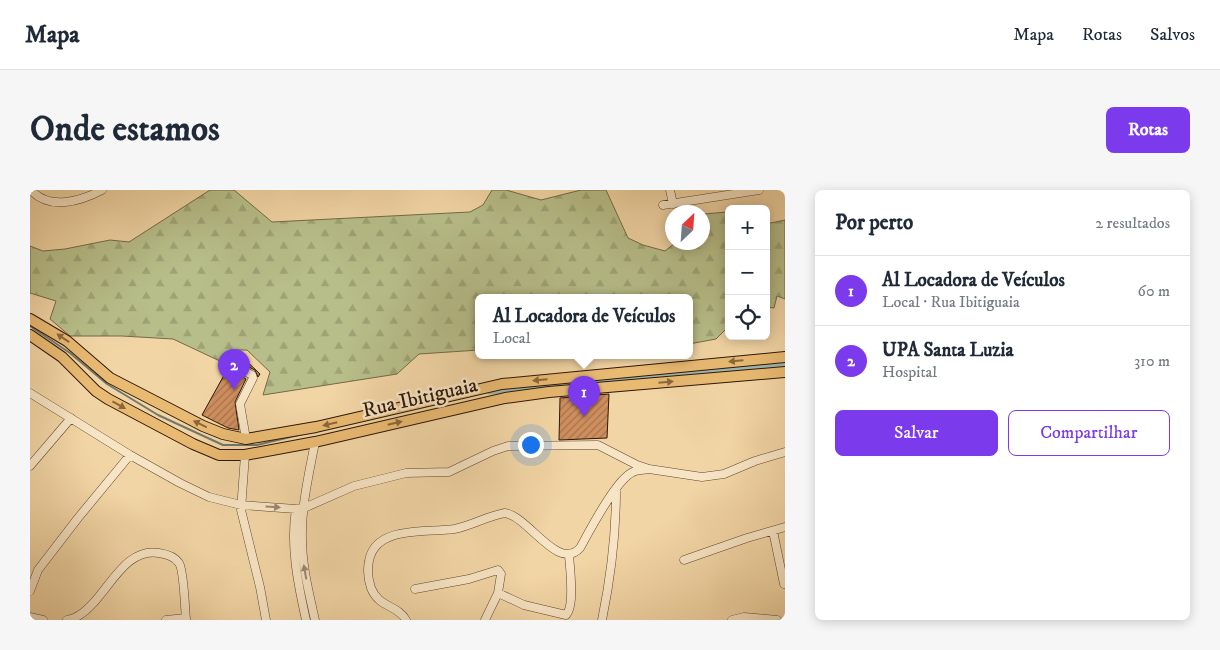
<!DOCTYPE html>
<html lang="pt">
<meta charset="utf-8">
<style>
:root{--surface:#fff;--page:#f6f6f7;--text:#1f2937;--muted:#747a83;--line:#e0e1e3;--accent:#7c3aed}
body{margin:0;font-family:"IM FELL DW Pica",serif;background:var(--page);color:var(--text)}
.controls{position:absolute;right:15px;top:15px;display:grid;overflow:hidden;border-radius:8px;box-shadow:0 2px 12px #0003}
.controls button{width:45px;height:45px;display:grid;place-items:center;padding:0;border:0;border-bottom:1px solid var(--line);background:var(--surface);color:var(--text);font:25px sans-serif}
.compass{position:absolute;left:635px;top:15px;width:45px;height:45px;border-radius:50%;background:var(--surface);box-shadow:0 2px 12px #0003;rotate:25deg}
.you{position:absolute;left:500px;top:254px;width:18px;height:18px;margin:-12px;border:4px solid #fff;border-radius:50%;background:#1a73e8;box-shadow:0 0 0 8px #1a73e833}
.badge{display:grid;place-items:center;width:32px;height:32px;border-radius:50%;background:var(--accent);color:#fff;font-size:16px;font-weight:700}
.pin{position:absolute;translate:-50% -41px;filter:drop-shadow(0 1px 2px #0008)}
.pin::after{content:'';position:absolute;top:26px;width:18px;height:15px;background:inherit;clip-path:polygon(0 0,100% 0,50% 100%)}
.popup{position:absolute;left:445px;top:104px;width:218px;height:65px;box-sizing:border-box;display:grid;place-content:center;border-radius:8px;background:var(--surface);filter:drop-shadow(0 1px 4px #0005);font-size:16px;white-space:nowrap;color:var(--muted)}
.popup b{font-size:19px;color:var(--text)}
.popup::after{content:'';position:absolute;left:50%;top:100%;margin-left:-10px;border:10px solid transparent;border-top-color:var(--surface)}
.list{margin:0;padding:0;list-style:none}
h2{display:flex;justify-content:space-between;align-items:center;height:65px;margin:0;padding:0 20px;font-size:21px}
h2 small{font-size:16px;font-weight:400;color:var(--muted)}
.list li{display:grid;grid-template-columns:32px 1fr auto;gap:15px;align-items:center;box-sizing:border-box;height:70px;padding:0 20px;border-top:1px solid var(--line)}
.list b{display:block;font-size:19px;white-space:nowrap}
.list p{margin:0;font-size:16px;white-space:nowrap;color:var(--muted)}
.list em{font-size:16px;font-style:normal;color:var(--muted)}
.actions{display:flex;gap:10px;padding:15px 20px}
.actions a{flex:1;padding:11px 0;border:1px solid var(--accent);border-radius:8px;text-align:center;font-size:18px;color:var(--accent)}
.actions .main{background:var(--accent);color:#fff}
.icon{flex:none;width:28px;height:28px;fill:none;stroke:currentColor;stroke-width:2;stroke-linecap:round;stroke-linejoin:round}
.map{position:relative;flex:none;width:755px;height:430px;overflow:hidden;border-radius:8px}
header{display:flex;align-items:center;gap:30px;box-sizing:border-box;height:70px;padding:0 25px;background:var(--surface);border-bottom:1px solid var(--line)}
header strong{font-size:24px}
nav{display:flex;gap:28px;margin-inline-start:auto;font-size:18px}
.intro{display:flex;align-items:center;justify-content:space-between;box-sizing:border-box;height:120px;padding:0 30px}
h1{margin:0;font-size:35px}
.button{padding:12px 22px;border-radius:8px;background:var(--accent);color:#fff;font-size:18px;font-weight:700}
main{display:flex;gap:30px;padding:0 30px}
aside{flex:1;background:var(--surface);border-radius:8px;box-shadow:0 2px 12px #0003}
.map>svg:first-child{display:block}
.forest{fill:url(#forest-firs);stroke:#726a48}
.lines{fill:none;stroke-linecap:round;stroke-linejoin:round}
.stream{stroke:#70776c;stroke-width:2}
.canal{stroke:#9db7b0;stroke-width:7}
.building{fill:url(#building-hatch);stroke:#2d1706}
.minor-casing{stroke:#5e462e;stroke-width:9}
.major-casing{stroke:#2d1706;stroke-width:12}
.minor{stroke:#f7e4c4;stroke-width:8}
.major{stroke:#e9ba72;stroke-width:10}
.oneway{fill:#8b683c}
.oneway2{fill:#9c886e}
.labels{text-anchor:middle;dominant-baseline:central;stroke-width:5;stroke-linejoin:round;paint-order:stroke}
.street-label{font-size:21px;fill:#2d1706;stroke:#f7e4c4}
</style>
<header>
<strong>Mapa</strong>
<nav><a>Mapa</a><a>Rotas</a><a>Salvos</a></nav>
</header>
<div class="intro"><h1>Onde estamos</h1><a class="button">Rotas</a></div>
<main>
<div class="map">
<svg width="755" height="430" viewBox="0 0 755 430">
<defs>
<pattern id="forest-firs" width="22" height="20" patternUnits="userSpaceOnUse" patternTransform="scale(1.25)"><rect width="22" height="20" fill="#b7be89"/><path d="M5 1l3.5 6h-7zM16 11l3.5 6h-7z" fill="#9ea375"/></pattern>
<pattern id="building-hatch" width="6" height="6" patternUnits="userSpaceOnUse" patternTransform="scale(1.25)"><rect width="6" height="6" fill="#ce8e5e"/><path d="M-1 1l2-2M0 6l6-6M5 7l2-2" fill="none" stroke="#a8734c"/></pattern>
</defs>
<rect width="100%" height="100%" fill="#f2d5a5"/>
<filter id="stains"><feTurbulence type="fractalNoise" baseFrequency=".004" numOctaves="4"/><feColorMatrix values="0 0 0 0 .2 0 0 0 0 .09 0 0 0 0 .02 0 0 0 .5 -.17"/></filter>
<radialGradient id="worn" r=".72"><stop offset=".6" stop-color="#630" stop-opacity="0"/><stop offset="1" stop-color="#630" stop-opacity=".3"/></radialGradient>
<path class="forest" d="M180,0H204L242,32L440,22L453,15L462,0H476L511,10L551,0H576L598,48L613,55L635,61L645,53L672,52L673,26L674,24L697,22L699,23V130H696L697,138L686,149L659,154V108H449V160L389,164L367,184L233,205L240,182L217,160H207L192,172L143,149L92,146H40L20,129L26,111L0,103V56L13,61L35,59L80,50L99,52Z
M755,30V109L747,106L744,118L736,117V34Z"/>
<g class="lines">
<path class="stream" d="M0,136L40,163L77,194L128,225L193,255H227L277,243
M268,349V329
M269,369L271,381"/>
<path class="canal" d="M460,201L755,175"/>
</g>
<path class="building" d="M207,162L230,184L228,187L225,180L202,169Z
M198,178L216,189L205,212L209,240L198,238L172,225Z
M579,204L577,248L529,250L530,208Z"/>
<g class="lines">
<defs>
<path id="minor" d="M1,0C19,21 51,11 72,0
M640,0L643,14
M633,15L729,0
M202,175L222,185L223,188L210,214L216,249
M0,203L100,265L150,293L179,307L211,315L266,319L274,318L324,296L376,283L419,282L463,261L478,256L568,255L607,275L619,279L672,287L694,284L725,271L755,262
M215,265L211,320L230,397L236,430
M0,276L41,228
M266,319C260,356 268,394 276,430
M743,341L754,394
M654,370L717,348L755,337
M385,399L439,389L468,380L471,384L468,403L455,430
M0,401L8,380L48,328L100,265
M468,403L494,415L536,425C545,416 540,379 539,365
M0,427L13,430
M37,430C41,429 45,428 48,426C76,410 92,356 129,363C136,364 145,367 149,373C154,380 155,420 156,430
M136,430L156,428
M285,430C279,403 272,376 272,349C271,317 279,284 285,252
M376,430C368,415 349,418 341,398C338,389 337,380 339,371C345,335 397,343 424,339C441,336 457,326 475,323C499,327 528,382 550,358C559,342 586,289 603,282C607,280 613,280 618,279
M572,430C581,386 586,346 586,301
M702,430L714,427L747,430"/>
<path id="major" d="M0,129L37,151L80,188L173,236L193,244L216,249L286,237L472,194L755,167
M0,145L32,167L66,201L78,209L163,254L189,265H215L285,252L475,208L519,202L755,182"/>
</defs>
<use href="#minor" class="minor-casing"/>
<use href="#major" class="major-casing"/>
<use href="#minor" class="minor"/>
<use href="#major" class="major"/>
</g>
<defs><path id="oneway-solid" d="M-6-.8H1V-3.2L6.5 0L1 3.2V.8H-6Z" transform="scale(1.25)"/></defs>
<g class="oneway">
<use href="#oneway-solid" transform="translate(33 148) rotate(-146)"/>
<use href="#oneway-solid" transform="translate(706 171) rotate(175)"/>
<use href="#oneway-solid" transform="translate(510 190) rotate(175)"/>
<use href="#oneway-solid" transform="translate(636 192) rotate(-5)"/>
<use href="#oneway-solid" transform="translate(89 215) rotate(29)"/>
<use href="#oneway-solid" transform="translate(365 233) rotate(-13)"/>
<use href="#oneway-solid" transform="translate(170 234) rotate(-154)"/>
<use href="#oneway-solid" transform="translate(300 234) rotate(167)"/>
</g>
<g class="oneway2">
<use href="#oneway-solid" transform="translate(243 317) rotate(4)"/>
<use href="#oneway-solid" transform="translate(275 382) rotate(-100)"/>
</g>
<g class="labels">
<g class="street-label">
<text transform="translate(390 208) rotate(-13)">Rua Ibitiguaia</text>
</g>
</g>
<rect width="100%" height="100%" filter="url(#stains)"/>
<rect width="100%" height="100%" fill="url(#worn)"/>
</svg>
<div class="controls">
<button>+</button>
<button>−</button>
<button><svg class="icon" aria-label="locate" viewBox="0 0 24 24"><circle cx="12" cy="12" r="6"/><path d="M12 2v4M12 18v4M2 12h4M18 12h4"/></svg></button>
</div>
<svg class="compass" viewBox="-18 -18 36 36"><path d="M0-13l5 13h-10z" fill="#e53935"/><path d="M0 13l5-13h-10z" fill="#747a83"/></svg>
<div class="you"></div>
<div class="pin badge" style="left:554px;top:227px">1</div>
<div class="popup"><b>Al Locadora de Veículos</b>Local</div>
<div class="pin badge" style="left:204px;top:200px">2</div>
</div>
<aside>
<h2>Por perto<small>2 resultados</small></h2>
<ul class="list">
<li><span class="badge">1</span><div><b>Al Locadora de Veículos</b><p>Local · Rua Ibitiguaia</p></div><em>60 m</em></li>
<li><span class="badge">2</span><div><b>UPA Santa Luzia</b><p>Hospital</p></div><em>310 m</em></li>
</ul>
<div class="actions"><a class="main">Salvar</a><a>Compartilhar</a></div>
</aside>
</main>
